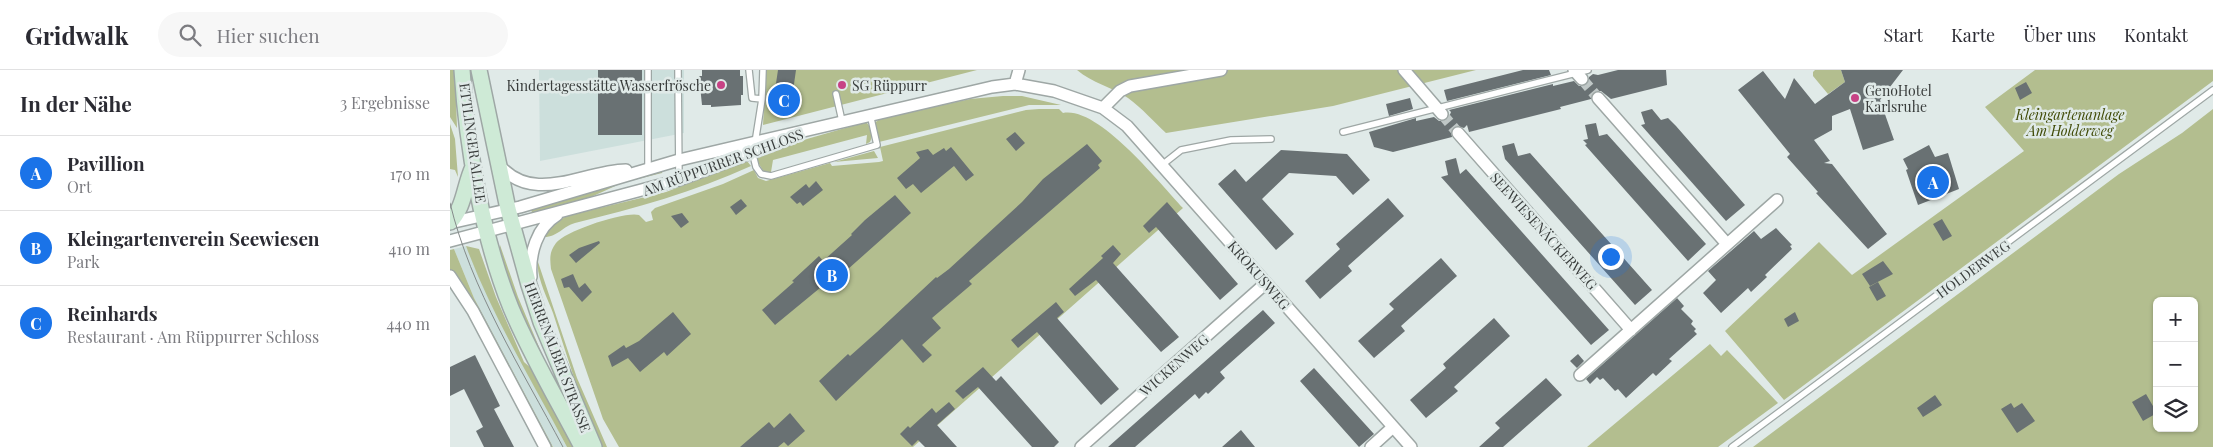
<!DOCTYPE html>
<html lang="de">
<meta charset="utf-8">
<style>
:root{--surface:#fff;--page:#f7f7f7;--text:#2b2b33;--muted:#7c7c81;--line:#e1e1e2;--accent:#1a73e8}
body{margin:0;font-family:"Playfair Display",serif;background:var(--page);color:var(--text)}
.controls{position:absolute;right:15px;bottom:15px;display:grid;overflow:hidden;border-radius:8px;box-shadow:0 1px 4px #0004}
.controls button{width:45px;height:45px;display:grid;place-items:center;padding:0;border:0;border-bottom:1px solid var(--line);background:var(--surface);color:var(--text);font:25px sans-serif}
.you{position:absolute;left:1160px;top:186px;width:18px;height:18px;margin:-12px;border:4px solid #fff;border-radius:50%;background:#1a73e8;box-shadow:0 0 0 8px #1a73e833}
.badge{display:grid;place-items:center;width:32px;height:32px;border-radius:50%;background:var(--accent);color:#fff;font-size:16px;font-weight:700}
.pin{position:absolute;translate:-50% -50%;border:2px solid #fff;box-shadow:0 1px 5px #0006}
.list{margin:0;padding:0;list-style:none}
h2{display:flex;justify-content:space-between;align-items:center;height:65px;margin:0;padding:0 20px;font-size:21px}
h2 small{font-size:16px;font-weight:400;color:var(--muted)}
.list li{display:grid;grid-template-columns:32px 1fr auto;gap:15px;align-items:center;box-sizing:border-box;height:75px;padding:0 20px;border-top:1px solid var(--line)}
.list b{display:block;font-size:19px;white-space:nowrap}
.list p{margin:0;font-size:16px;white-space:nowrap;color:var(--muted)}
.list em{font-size:16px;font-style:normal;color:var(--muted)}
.icon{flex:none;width:28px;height:28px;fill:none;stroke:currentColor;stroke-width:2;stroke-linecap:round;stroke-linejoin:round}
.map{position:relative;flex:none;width:1763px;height:377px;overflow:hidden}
header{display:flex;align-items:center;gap:30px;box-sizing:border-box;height:70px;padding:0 25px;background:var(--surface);border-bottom:1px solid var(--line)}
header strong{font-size:24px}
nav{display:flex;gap:28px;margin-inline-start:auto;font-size:18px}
.search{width:350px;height:45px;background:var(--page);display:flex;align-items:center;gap:12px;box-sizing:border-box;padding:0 18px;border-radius:28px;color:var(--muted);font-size:19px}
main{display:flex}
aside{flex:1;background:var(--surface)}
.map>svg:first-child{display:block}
.built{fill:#ccdfdc}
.green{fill:#b3be8f;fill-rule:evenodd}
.building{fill:#697173}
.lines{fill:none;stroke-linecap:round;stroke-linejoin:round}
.street-tunnel{stroke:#bfc7c6;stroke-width:11;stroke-dasharray:11 5.5;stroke-linecap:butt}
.lane-casing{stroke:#9ea7a5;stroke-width:8}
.street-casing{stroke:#9ea7a5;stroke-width:14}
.secondary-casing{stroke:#9ea7a5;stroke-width:18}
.lane{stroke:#fff;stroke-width:5.5}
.street{stroke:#fff;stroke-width:11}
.secondary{stroke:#ceead6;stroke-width:15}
.tram{stroke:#848a89;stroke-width:1}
.poi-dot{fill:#c74285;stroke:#e0eae8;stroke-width:2}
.labels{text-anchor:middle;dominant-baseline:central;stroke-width:5;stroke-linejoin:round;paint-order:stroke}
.poi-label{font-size:14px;fill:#393d3c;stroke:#e0eae8;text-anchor:start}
.park-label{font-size:14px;font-style:italic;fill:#404b07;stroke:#e0eae8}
.street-label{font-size:14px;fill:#393d3c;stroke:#e0eae8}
</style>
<header>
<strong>Gridwalk</strong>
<div class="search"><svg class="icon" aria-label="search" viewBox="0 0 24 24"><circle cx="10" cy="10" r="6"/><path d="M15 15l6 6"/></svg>Hier suchen</div>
<nav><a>Start</a><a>Karte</a><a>Über uns</a><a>Kontakt</a></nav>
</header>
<main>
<aside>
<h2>In der Nähe<small>3 Ergebnisse</small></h2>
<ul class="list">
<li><span class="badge">A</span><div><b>Pavillion</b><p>Ort</p></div><em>170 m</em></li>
<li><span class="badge">B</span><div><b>Kleingartenverein Seewiesen</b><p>Park</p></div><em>410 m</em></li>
<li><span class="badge">C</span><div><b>Reinhards</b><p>Restaurant · Am Rüppurrer Schloss</p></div><em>440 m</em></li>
</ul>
</aside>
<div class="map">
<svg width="1763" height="377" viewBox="0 0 1763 377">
<rect width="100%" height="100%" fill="#e0eae8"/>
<path class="built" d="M89,0H234V63L90,91Z
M16,176L38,227L117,377H103L24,228L4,179Z"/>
<path class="green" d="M0,0H5L7,58L0,47Z
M316,0H527L313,55Z
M627,0H1026L883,36L716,63C704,52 692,38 678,28C662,17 642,13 627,0Z
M1365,0H1391L1395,12L1378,24L1363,6V2Z
M1585,0H1763V11L1334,330L1275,261L1369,172L1402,205L1574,81L1535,37Z
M553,26H572L611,35H579L429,72L425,53L429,49L520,29Z
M589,39H609L613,43C649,36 710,114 733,138L463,377H169L153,349L101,199C100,189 99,182 106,173C115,161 175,141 189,145L196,152L203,150L201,142L205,138L273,114L304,100L308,108L316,111L380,93L382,96L429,92L433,91L430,77L576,40Z
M1763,39V377H1303L1669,104L1732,63ZM1707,231H1744V358H1707Z
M416,52C422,57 423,66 420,72L416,74L417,65L323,90L321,102H314L307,91L308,87L357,69Z
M0,54L5,69L8,107L5,100L0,99Z
M424,81L428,88L384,92Z
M297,91L301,96C244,122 186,138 125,153C113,156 108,167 94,167L101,157L116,146L216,122Z
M213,99L212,103L172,113L141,127L82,143L81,139L140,123L166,111Z
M50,175L68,227L97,296H95C83,269 48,202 50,175Z
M16,176L29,179L46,227L74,292L82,299L123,377H117C82,311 42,246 16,176Z
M4,179L24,228L103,377H100L11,214L0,199V180Z
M88,192L127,308L157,377H152C131,335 118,288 103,243C98,229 86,207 88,192Z
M1260,274L1271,286L1277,280L1328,333L1268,377H1137Z"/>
<path class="building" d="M148,0H192V65H148Z
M252,0H290V6H293V25H291V35L261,37V35H252L249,6H252Z
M328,0H346L340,42L322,40Z
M1073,0H1099L1101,5L997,31L994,20Z
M1168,0H1216L1217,15L1161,29L1151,21H1146L1141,25V29L1110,37L1111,39L1019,62L1017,55L1014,58L1006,56L1001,60L1002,67L943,82L924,77L919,62L966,48V51L984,47L989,51H994L999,47L1001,42L999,40L1103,14V16L1124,11L1129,16H1134L1139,12V7L1143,4L1148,5Z
M1391,0H1453L1430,30L1444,70L1413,80L1400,39L1382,46V60L1364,70L1380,91L1374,93L1382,94L1437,164L1418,179L1366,123L1368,122L1337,87L1340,84L1288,20L1313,1L1335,29L1344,8L1365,34L1395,12Z
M1576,12L1582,23L1570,30L1565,18Z
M960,28L963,39L939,46L936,34Z
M1202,39L1211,50L1218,48L1226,56L1295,135L1276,151L1191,55L1195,54L1191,42Z
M1146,53L1149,66L1157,64L1256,174L1238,191L1135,75L1137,74L1133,70L1138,69L1135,55Z
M565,62L575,73L566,81L556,69Z
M1064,73L1068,86L1080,83L1202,220L1185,235L1055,89L1052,76Z
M637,74L652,91L648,95L650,98L519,211L522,214L482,248L491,258L472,275L482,285L473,293L452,269L386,331L369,311L398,284L400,286L427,262L486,207L487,208L499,199L572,132L593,109Z
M1479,75L1485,87L1498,83L1509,119L1468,135L1456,100L1458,99L1453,89Z
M501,77L524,105L516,111L504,96L471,123L463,114L456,119L447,108L470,88L466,82L478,79L483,85L494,78L496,81Z
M831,80L897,84L920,110L903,125L886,106L839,103L812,129L844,164L826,180L768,114L785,99L796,112Z
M1006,88L1010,104L1016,99L1159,260L1141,275L991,107L998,105L995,91Z
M366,111L373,120L353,136L350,132L347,134L340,127L356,114L359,118Z
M445,125L461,143L379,216L376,213L325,255L312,240L344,212L342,211L369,186L373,191L402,165L401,164L415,150Z
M938,128L954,146L898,196L902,201L870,229L855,211L890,179L886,174Z
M291,129L297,136L286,145L280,137Z
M717,132L788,214L770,230L706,157L699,163L693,156Z
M232,143L239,152L231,158L221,146Z
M1492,149L1502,166L1493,171L1483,154Z
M1326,158L1342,175L1340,176L1342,179L1315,205L1317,207L1301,222L1298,218L1271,243L1253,223L1266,210L1258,201L1304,161L1311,169Z
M149,171L150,173L126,193L119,185L129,178Z
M663,175L671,184L663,193L729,267L711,282L646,210L625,226L619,219L653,188L651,186Z
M991,188L1007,206L951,256L955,261L924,288L908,271L944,239L939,234Z
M1433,191L1443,204L1420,216L1412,204Z
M123,204L129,218L135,213L142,222L132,232L119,217L114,218L111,209Z
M1428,212L1436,226L1427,231L1419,217Z
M1227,228L1234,236L1231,239L1243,251L1241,254L1246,259L1244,261L1247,264L1219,289L1222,291L1206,306L1203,303L1176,328L1168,319L1165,321L1153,308L1150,310L1147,307L1140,314L1136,309Z
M606,232L614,242L607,248L669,319L651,335L587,262L568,278L561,270Z
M813,240L825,253L770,302L775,308L758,324L756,322L749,329L745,324L685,377H658Z
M223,242L241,264L217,286L214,282L190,302L178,288L162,297L158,286L174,275L176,278L189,271Z
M1345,242L1349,251L1338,257L1334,249Z
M1044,248L1060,266L1004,317L1008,321L976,348L960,330L996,298L993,294Z
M1128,284L1134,291L1127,298L1120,291Z
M25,285L50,336L44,339L64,377H34L26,361L33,357L14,319L0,326V297Z
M533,297L546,311L551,306L609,372L604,377H582L528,317L513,329L505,321Z
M864,298L924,364L909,377L850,311Z
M1096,308L1112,325L1053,377H1029L1050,358L1045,353Z
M1696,324L1707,343L1693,351L1682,332Z
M1485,325L1492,335L1473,347L1467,338Z
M499,332L505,339L487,355L507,377H475L468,370L462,376L450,364L458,356L460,358L482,338L486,343Z
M1561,333L1564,338L1572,333L1585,351L1567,363L1551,339Z
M340,343L355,361L338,376L334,372L328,377H290L319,352L324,358Z
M791,360L805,377H772Z"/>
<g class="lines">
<path class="street-tunnel" d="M1132,9L1148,28
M992,44L1008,63"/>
<defs>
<path id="lane" d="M228,0L229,110
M299,0L302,28L312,29
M386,24L392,51
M893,62L1138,0
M305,73L312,29L313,0
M302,81L306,97L311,104L321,106L427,75L420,44
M712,95L731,80L781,70L821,69
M198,99V0
M1282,377L1763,20"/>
<path id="street" d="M954,0L992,44
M1124,0L1132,9
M565,14L569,0
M1148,28L1277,174
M653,38L670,21L680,16L771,0
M1008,63L1181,260
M48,94C84,136 131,101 176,100
M0,153L70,137L229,90L542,17L565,14L604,21L653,38L677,56L961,377
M0,171L229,110L339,69
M0,206L23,241L95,377
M81,207C79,184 87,157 107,145
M1130,305L1327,130
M631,377L816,213
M921,377L943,357"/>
<path id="secondary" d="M12,0C17,77 32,166 61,238C81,286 108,331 132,377
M29,0L58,139L79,215L91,252L144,377
M0,152C15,136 14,116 23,97"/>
</defs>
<use href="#lane" class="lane-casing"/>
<use href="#street" class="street-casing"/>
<use href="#secondary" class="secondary-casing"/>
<use href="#lane" class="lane"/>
<use href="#street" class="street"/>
<use href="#secondary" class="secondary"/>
<path class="tram" d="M0,133C21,220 71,298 113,377"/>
</g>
<g class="poi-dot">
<circle cx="271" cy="15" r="5"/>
<circle cx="392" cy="15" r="5"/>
<circle cx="1405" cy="28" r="5"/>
</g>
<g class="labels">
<g class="poi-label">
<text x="261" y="15" text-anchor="end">Kindertagesstätte Wasserfrösche</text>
<text x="402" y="15">SG Rüppurr</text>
<text x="1415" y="20">GenoHotel<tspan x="1415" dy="16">Karlsruhe</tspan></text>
</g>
<g class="park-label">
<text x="1620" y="44">Kleingartenanlage<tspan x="1620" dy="16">Am Holderweg</tspan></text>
</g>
<g class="street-label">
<text transform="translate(23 73) rotate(82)">ETTLINGER ALLEE</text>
<text transform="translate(273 92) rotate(-20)">AM RÜPPURRER SCHLOSS</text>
<text transform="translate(1094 161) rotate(48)">SEEWIESENÄCKERWEG</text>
<text transform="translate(1523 199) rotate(-36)">HOLDERWEG</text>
<text transform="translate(809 205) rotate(49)">KROKUSWEG</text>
<text transform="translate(108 287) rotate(69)">HERRENALBER STRASSE</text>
<text transform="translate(724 295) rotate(-41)">WICKENWEG</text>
</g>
</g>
</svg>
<div class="controls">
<button>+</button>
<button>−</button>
<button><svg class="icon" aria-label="layers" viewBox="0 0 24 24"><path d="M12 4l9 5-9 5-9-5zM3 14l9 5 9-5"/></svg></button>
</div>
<div class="you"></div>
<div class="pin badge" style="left:1483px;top:112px">A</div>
<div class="pin badge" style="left:382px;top:205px">B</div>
<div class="pin badge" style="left:334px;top:30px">C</div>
</div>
</main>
